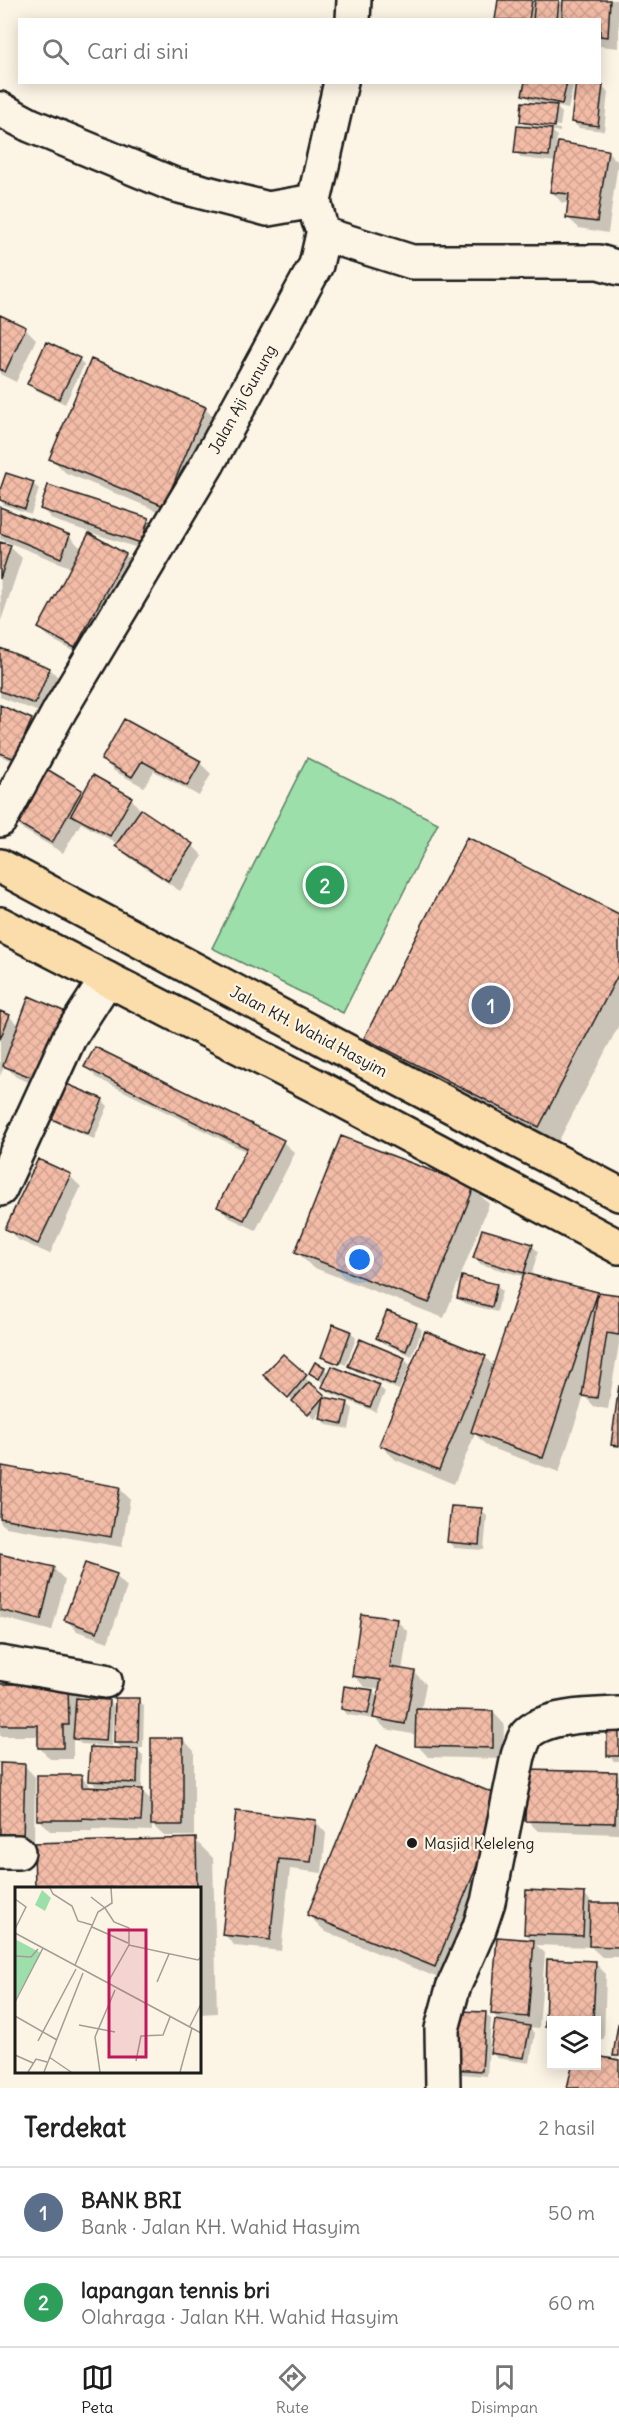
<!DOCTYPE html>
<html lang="id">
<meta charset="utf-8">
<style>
:root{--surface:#fff;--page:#f2f2f2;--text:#222;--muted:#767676;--line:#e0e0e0;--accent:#1c1c1c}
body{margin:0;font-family:Delius,sans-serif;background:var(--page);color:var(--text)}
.controls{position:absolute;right:18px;bottom:18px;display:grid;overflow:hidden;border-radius:0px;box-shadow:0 3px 15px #0003}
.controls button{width:54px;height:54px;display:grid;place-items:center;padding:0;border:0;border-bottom:2px solid var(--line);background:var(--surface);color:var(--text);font:30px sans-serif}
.you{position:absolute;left:360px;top:1260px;width:21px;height:21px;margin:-15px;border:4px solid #fff;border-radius:50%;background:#1a73e8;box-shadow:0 0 0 9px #1a73e833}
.badge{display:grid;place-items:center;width:39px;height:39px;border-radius:50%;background:var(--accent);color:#fff;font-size:20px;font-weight:700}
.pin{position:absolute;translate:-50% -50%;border:3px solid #fff;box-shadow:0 2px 6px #0006}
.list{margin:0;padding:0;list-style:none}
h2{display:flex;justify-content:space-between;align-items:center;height:78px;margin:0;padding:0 24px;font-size:26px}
h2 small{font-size:20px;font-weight:400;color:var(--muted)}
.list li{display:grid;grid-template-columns:39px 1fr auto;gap:18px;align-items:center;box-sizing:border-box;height:90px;padding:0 24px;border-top:2px solid var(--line)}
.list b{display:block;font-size:22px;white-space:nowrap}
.list p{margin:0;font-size:20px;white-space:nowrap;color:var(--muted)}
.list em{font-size:20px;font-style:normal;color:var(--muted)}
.icon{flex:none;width:33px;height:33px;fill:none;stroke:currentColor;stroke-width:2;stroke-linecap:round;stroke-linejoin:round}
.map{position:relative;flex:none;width:619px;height:2088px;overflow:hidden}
.search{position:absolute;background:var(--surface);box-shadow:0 3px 15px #0003;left:18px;right:18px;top:18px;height:66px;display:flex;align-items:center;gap:15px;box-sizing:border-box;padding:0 21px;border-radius:0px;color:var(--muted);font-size:22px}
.sheet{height:258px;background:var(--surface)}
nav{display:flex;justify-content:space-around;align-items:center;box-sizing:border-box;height:84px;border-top:2px solid var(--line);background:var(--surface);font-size:16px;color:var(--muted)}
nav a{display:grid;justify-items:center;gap:3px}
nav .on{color:var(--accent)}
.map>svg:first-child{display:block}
.grass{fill:#9ddfaa;stroke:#5c7e63;stroke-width:1.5}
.shadow{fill:#0003}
.building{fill:url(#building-cross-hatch);stroke:#1c1c1c;stroke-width:1.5}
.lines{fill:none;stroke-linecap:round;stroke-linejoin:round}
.street-casing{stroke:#1c1c1c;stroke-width:38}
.highway-casing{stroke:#1c1c1c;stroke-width:38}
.street{stroke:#fcf5e5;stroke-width:33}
.highway{stroke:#fbddab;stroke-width:33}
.poi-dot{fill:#1c1c1c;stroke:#fcf5e5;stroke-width:2}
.labels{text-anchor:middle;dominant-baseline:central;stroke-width:4.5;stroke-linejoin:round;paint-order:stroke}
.street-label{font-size:16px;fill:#1c1c1c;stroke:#fcf5e5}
.poi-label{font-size:16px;fill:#1c1c1c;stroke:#fcf5e5;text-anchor:start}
.inset-road{fill:none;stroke:#a29e95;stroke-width:1.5}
.view{fill:#c2185b;fill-opacity:0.15;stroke:#c2185b;stroke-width:3}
.inset-edge{fill:none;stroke:#1c1c1c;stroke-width:3}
</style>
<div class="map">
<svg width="619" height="2088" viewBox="0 0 619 2088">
<defs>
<pattern id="building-cross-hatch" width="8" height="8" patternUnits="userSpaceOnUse" patternTransform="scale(1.5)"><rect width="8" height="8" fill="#f3bca7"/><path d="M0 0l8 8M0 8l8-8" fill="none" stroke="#d0a18f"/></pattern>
</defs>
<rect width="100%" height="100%" fill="#fcf5e5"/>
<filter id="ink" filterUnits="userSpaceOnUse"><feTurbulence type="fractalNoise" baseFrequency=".0167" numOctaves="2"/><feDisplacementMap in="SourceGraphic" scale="12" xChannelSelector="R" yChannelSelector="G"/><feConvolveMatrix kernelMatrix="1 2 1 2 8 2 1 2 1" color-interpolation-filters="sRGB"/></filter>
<g filter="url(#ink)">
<path class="grass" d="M307,758L438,823L343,1013L212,948Z"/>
<path class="shadow" d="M499,0H559L565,5V0H619V48L600,46V20H496Z
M527,82H574L568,109L555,106L562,113L560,126L526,122V125L560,129V132L551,130L557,136L556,143L607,151L618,162L608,233L579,228L567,217L569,203H562L551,191L556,162L522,158L516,152L529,128L522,122L547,104L530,100L524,94Z
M602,87L608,92L604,131L579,128L573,122Z
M0,316L25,328L36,339L16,382L0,374Z
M79,359L84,365L65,404L34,389L28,384Z
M205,408L220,423L180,520L66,473L51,458Z
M33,484L39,489L31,514L4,505L0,500V494Z
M49,487L149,520L160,531L153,553L53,520L42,509Z
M0,509L69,536L82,549L125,555L137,566L87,658L51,639L40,628L72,568L0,539Z
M0,543L10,547L22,558L1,621Z
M0,650L50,669L61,680L47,715L0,697Z
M0,707L31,720L37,726L21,764L0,756Z
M103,760L200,763L211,774L199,796L154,771L144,787L114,771Z
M81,791L84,794L131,798L141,811L192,845L203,856L180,891L129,857L118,844L81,823L63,853L22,829L11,818Z
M619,916V1025L557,1144L383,1055L366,1038Z
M0,1013L9,1016L19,1026L52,1091L16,1077L5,1065L0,1076Z
M96,1049L283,1142L295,1153L256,1230L230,1218L219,1207L247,1152L97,1078L86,1067Z
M102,1100L108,1106L94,1139L57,1123L51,1118Z
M70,1176L81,1187L50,1254L18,1240L7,1229Z
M473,1188L489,1204L444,1318L312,1267L297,1252Z
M532,1246L538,1251L531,1277L598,1294L619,1297V1344L608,1409L595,1407L584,1396L559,1472L488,1447L475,1434L454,1484L396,1460L380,1445L485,1357L495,1367L525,1277L480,1264L475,1258Z
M497,1286L502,1291L497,1312L464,1303L458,1297Z
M416,1324L422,1330L412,1356L383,1343L378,1338Z
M334,1326L351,1332L356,1338L346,1365L328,1358V1361L344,1368L329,1362L323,1357Z
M283,1356L327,1399L347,1403L353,1409L349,1429L327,1425L321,1419L323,1409L315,1419L270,1381Z
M404,1359L410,1365L399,1390L356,1371L350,1365Z
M324,1368L330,1374L379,1387L385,1392L376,1412L330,1393L324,1387L325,1384L311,1373Z
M3,1468L119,1488L130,1499L122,1547L6,1527L0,1522V1484Z
M481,1510L487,1516L484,1550L454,1548L449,1542Z
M0,1556L54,1569L65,1580L52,1631L0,1617Z
M116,1576L127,1587L108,1642L77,1631L66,1620Z
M396,1620L408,1632L402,1671L415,1673L426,1684L421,1710L493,1712L504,1724L503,1759L428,1757L417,1745V1735L386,1729L374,1717V1719L348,1715L342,1709L372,1691L379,1698L380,1689L365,1687L354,1676Z
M0,1685H67L79,1696V1700L108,1701L116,1709L138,1700L144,1706L143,1748H135L143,1756L142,1788L96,1786L90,1780L123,1750L116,1742V1713H113L111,1746L81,1744L73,1737V1759H50L39,1747V1736H0Z
M619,1720V1761H614L609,1755Z
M183,1739L194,1751V1836H164L152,1825V1831L92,1829V1831H50L38,1819L81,1777L93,1789L142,1791L152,1801Z
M0,1765H24L35,1777L34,1845L195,1840L213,1858L217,2013L200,2014V1888H37L36,1850H0Z
M616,1774L619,1777V1834L538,1831L527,1820Z
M505,1799L453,1984L326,1932L308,1915Z
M237,1813L315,1821L326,1833L322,1873L290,1869L281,1951L235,1946L224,1934Z
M584,1894L594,1904L619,1905V1957H602L591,1947L536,1945L545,1953L539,2028L529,2027L535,2033L530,2063L497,2058L491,2052L502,2023L493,2014L498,1939L534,1942L526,1934Z
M595,1963L606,1974L604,2039H596V2020H552V2032L546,2027Z
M485,2014L491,2019L487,2076L461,2074L455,2069Z"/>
<path class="building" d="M498,0H532L529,20H495Z
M535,0H559L557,20H533Z
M563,0H610L608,37L600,36V20H562Z
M525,82H567L562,104L522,95Z
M576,82L603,85L598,126L571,122Z
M522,102L557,105L554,127L520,122Z
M517,126L552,129L549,156L514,153Z
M558,142L608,150L597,222L566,218L569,194L550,192Z
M0,315L26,327L5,372L0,369Z
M46,342L80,358L59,399L27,384Z
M91,359L206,407L164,506L49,459Z
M6,473L34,482L25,509L0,500V490Z
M48,485L149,518L141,543L40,509Z
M0,507L70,535L61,558L0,533Z
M89,533L126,554L75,648L38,628Z
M0,542L11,545L0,579Z
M0,648L50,668L35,704L0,691Z
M0,705L32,719L15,759L0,753Z
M124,719L201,761L187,786L142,761L132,777L101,760Z
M40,765L82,790L52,843L9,818Z
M93,775L132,797L110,836L71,815Z
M141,809L193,844L168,881L115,846Z
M467,837L619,914V973L539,1127L364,1038Z
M29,996L70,1014L41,1081L3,1066Z
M0,1011L10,1015L0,1039Z
M95,1047L284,1140L244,1220L217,1207L247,1148L84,1067Z
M64,1083L103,1099L88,1134L49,1118Z
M341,1136L474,1187L429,1303L295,1252Z
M38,1159L71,1174L38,1244L5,1229Z
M482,1229L533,1244L524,1273L473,1258Z
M524,1273L598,1292L543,1458L471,1432Z
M462,1276L497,1284L492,1307L457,1298Z
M598,1292L619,1295V1335L607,1333L597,1398L582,1396Z
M387,1311L417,1323L406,1351L376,1338Z
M333,1324L351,1331L339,1364L321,1357Z
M425,1331L486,1356L439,1470L379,1445Z
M360,1339L405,1358L394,1385L348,1366Z
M283,1354L307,1375L288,1398L263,1375Z
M315,1362L325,1367L319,1379L309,1373Z
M332,1366L380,1385L370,1407L322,1387Z
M309,1382L325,1395L308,1415L292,1401Z
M619,1385V1446L611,1445Z
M324,1397L348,1402L343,1424L320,1419Z
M2,1466L120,1487L111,1537L0,1518Z
M451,1506L482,1508L479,1545L447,1542Z
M0,1554L54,1567L41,1620L0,1610Z
M85,1563L117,1574L97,1632L64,1620Z
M361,1614L397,1619L390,1667L415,1671L405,1724L373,1718L381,1680L352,1676Z
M0,1684H68L69,1725H63V1748H38V1725H0Z
M344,1686L373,1690L368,1714L341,1709Z
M76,1698L109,1700L106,1741L73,1739Z
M115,1698H139L138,1743H114Z
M416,1709L493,1711V1748L415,1746Z
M607,1718H619V1756H607Z
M151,1738H183V1825H151Z
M377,1745L505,1798L435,1967L307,1915Z
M90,1747L138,1749L137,1783L88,1781Z
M0,1763L25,1764L23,1840L0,1839Z
M526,1770L617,1772L615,1823L525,1821Z
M37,1775H82V1787L143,1789L141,1821L82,1818V1820H37Z
M236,1811L316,1820L311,1862L279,1859L270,1940L222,1935Z
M196,1838L197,1888H35L34,1843Z
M526,1890L585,1893L583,1936L524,1934Z
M590,1903H619V1947L589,1946Z
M497,1937L534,1940L528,2017L491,2014Z
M547,1959L596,1961L593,2020H552V2027H545Z
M457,2011L486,2012L482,2071L453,2069Z
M495,2020L530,2026L524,2058L490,2053Z
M618,2024L619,2025V2056H613Z
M596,2056L619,2060V2088H567L572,2066H596Z"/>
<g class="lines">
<defs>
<path id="street" d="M353,20L354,0
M0,109L30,125L172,184L268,209L314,201
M319,221L314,201L341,82
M0,820L60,710L208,463L316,265L323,234L412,262H599L619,268
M0,1189L69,1038L107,979
M0,1663L105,1681
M0,1852H18
M443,2088L442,2029L453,1988L479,1929L488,1902L518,1756C520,1750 523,1740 527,1734C545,1715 594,1715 619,1714"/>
<path id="highway" d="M0,866L337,1046L619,1194
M0,924L314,1085L619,1247"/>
</defs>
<use href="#street" class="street-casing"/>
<use href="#highway" class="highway-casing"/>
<use href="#street" class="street"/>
<use href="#highway" class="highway"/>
</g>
</g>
<circle class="poi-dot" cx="412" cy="1843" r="6"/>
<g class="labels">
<g class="street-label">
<text transform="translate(242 399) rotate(-61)">Jalan Aji Gunung</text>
<text transform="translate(309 1031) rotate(28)">Jalan KH. Wahid Hasyim</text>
</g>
<g class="poi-label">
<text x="424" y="1843">Masjid Keleleng</text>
</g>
</g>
<g transform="translate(15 1887)">
<rect width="186" height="186" fill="#fcf5e5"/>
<path d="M27,3L36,11L30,24L20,18ZM0,52L26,66L0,113Z" fill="#9ddfaa"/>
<path class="inset-road" d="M35,1L38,7L57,19L63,34L77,38M76,10L90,21L99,35L114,41V58M0,12L11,20L0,42M77,40L113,56M0,46L186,146M0,69L16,70L23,62M60,78L83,25L97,16L96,1M93,95L114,58L183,73L186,70M142,95L154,67M0,115L28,61M0,129L42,153M64,138L100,145M175,139L186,117M23,154L61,82M0,168L18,176M34,170L56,185M121,174L126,149L148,148L155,130M13,185L21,172L32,175M29,185L68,86M85,185L80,150L100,103M165,185L177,141"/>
<path class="view" d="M94,43H131V170H94Z"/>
<rect width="186" height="186" class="inset-edge"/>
</g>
</svg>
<div class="controls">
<button><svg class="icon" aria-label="layers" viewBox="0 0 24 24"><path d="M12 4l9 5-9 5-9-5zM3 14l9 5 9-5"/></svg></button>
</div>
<div class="you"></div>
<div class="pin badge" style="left:491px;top:1005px;background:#5c6f8a">1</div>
<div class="pin badge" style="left:325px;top:885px;background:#2e9e5b">2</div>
<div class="search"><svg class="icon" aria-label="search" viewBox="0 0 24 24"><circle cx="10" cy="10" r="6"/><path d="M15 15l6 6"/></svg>Cari di sini</div>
</div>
<section class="sheet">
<h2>Terdekat<small>2 hasil</small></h2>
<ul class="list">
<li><span class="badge" style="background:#5c6f8a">1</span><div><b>BANK BRI</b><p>Bank · Jalan KH. Wahid Hasyim</p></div><em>50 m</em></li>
<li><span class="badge" style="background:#2e9e5b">2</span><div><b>lapangan tennis bri</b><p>Olahraga · Jalan KH. Wahid Hasyim</p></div><em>60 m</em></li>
</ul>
</section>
<nav>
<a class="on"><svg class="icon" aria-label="map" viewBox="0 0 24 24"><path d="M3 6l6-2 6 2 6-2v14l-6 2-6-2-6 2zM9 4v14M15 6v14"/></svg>Peta</a>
<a><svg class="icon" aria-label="directions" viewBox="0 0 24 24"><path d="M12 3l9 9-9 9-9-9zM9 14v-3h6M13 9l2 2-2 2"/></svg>Rute</a>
<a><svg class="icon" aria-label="saved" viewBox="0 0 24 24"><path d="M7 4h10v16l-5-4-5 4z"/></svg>Disimpan</a>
</nav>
